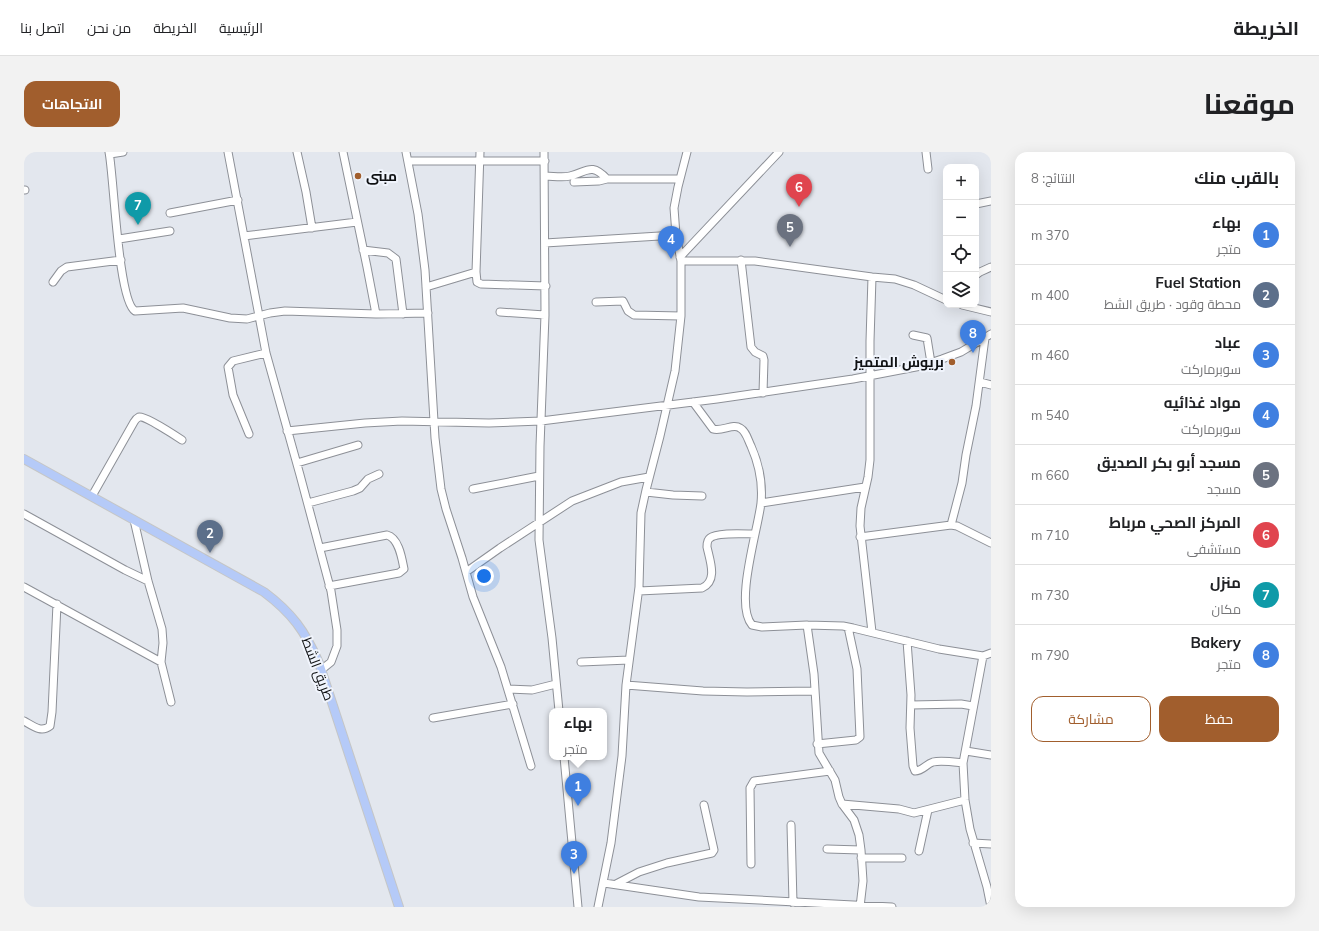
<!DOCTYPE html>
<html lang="ar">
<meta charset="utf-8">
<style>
:root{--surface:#fff;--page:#f2f2f2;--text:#202124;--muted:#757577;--line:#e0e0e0;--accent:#a15e2d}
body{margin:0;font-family:Mulish,Cairo,sans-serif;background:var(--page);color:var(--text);direction:rtl}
.controls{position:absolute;right:12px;top:12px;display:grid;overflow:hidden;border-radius:8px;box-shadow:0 4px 16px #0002}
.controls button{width:36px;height:36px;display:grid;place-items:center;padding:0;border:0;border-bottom:1px solid var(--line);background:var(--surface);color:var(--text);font:20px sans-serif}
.you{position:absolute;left:460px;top:424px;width:14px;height:14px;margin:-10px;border:3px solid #fff;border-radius:50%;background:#1a73e8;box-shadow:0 0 0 6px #1a73e833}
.badge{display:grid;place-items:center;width:26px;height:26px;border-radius:50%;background:var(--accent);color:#fff;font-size:13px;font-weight:700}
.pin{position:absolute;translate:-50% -33px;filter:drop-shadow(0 1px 2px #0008)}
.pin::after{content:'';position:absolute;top:21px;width:14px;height:12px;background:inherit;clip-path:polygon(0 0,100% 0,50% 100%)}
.popup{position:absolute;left:525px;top:556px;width:58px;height:52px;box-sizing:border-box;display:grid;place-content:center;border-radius:8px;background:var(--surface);filter:drop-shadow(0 1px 3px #0005);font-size:13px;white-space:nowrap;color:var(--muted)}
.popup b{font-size:15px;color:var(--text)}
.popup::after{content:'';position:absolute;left:50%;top:100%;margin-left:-8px;border:8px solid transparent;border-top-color:var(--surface)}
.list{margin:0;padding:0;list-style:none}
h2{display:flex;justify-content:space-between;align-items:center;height:52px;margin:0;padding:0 16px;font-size:17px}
h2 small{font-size:13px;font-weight:400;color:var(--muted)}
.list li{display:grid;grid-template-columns:26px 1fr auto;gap:12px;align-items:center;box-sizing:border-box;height:60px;padding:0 16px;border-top:1px solid var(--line)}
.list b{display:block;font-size:15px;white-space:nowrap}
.list p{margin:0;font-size:13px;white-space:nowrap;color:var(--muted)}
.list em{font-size:13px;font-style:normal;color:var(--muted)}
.actions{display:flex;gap:8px;padding:12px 16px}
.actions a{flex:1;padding:9px 0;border:1px solid var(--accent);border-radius:12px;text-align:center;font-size:14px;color:var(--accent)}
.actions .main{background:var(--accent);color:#fff}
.icon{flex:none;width:22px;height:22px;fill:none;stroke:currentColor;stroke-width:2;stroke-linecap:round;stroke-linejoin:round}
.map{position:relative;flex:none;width:967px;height:755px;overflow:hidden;direction:ltr;border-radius:12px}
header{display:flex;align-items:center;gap:24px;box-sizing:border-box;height:56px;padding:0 20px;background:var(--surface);border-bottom:1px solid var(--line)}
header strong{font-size:19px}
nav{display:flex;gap:22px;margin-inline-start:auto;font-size:14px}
.intro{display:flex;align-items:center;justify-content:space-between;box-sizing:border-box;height:96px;padding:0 24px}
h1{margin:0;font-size:28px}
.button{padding:10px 18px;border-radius:12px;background:var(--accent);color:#fff;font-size:14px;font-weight:700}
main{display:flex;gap:24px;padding:0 24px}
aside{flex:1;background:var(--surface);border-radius:12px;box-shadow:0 4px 16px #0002}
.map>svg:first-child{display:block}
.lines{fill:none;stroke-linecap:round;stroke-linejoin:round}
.minor-casing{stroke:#8d9097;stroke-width:9}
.major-casing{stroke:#c5c6c6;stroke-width:10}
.minor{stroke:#fff;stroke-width:7}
.major{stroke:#b5caf8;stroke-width:8}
.poi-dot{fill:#a15e2d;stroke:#f0f4fc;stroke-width:1.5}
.labels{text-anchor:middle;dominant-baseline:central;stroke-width:4;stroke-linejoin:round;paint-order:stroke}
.poi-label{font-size:14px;font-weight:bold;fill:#0f1113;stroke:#f0f4fc;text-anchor:start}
.street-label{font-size:14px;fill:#0f1113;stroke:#f0f4fc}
</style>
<header>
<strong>الخريطة</strong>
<nav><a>الرئيسية</a><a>الخريطة</a><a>من نحن</a><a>اتصل بنا</a></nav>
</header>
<div class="intro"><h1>موقعنا</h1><a class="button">الاتجاهات</a></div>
<main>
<aside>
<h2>بالقرب منك<small>النتائج: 8</small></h2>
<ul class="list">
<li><span class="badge" style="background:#3f7fe0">1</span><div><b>بهاء</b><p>متجر</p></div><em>370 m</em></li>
<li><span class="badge" style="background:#5c6f8a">2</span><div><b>Fuel Station</b><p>محطة وقود · طريق الشط</p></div><em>400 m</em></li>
<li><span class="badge" style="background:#3f7fe0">3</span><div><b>عباد</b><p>سوبرماركت</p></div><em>460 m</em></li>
<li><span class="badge" style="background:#3f7fe0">4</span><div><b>مواد غذائيه</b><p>سوبرماركت</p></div><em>540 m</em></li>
<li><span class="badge" style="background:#6b7280">5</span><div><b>مسجد أبو بكر الصديق</b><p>مسجد</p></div><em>660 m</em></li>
<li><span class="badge" style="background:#e0444e">6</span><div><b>المركز الصحي مرباط</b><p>مستشفى</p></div><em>710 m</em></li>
<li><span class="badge" style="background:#0f9aa8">7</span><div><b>منزل</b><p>مكان</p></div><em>730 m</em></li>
<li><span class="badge" style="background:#3f7fe0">8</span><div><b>Bakery</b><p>متجر</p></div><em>790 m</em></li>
</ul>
<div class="actions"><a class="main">حفظ</a><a>مشاركة</a></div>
</aside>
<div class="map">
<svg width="967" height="755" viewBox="0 0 967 755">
<rect width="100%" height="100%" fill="#e3e7ee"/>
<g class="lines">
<defs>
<path id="minor" d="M85,0C90,25 94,149 111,159L159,156L206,166L223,167L246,161L261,159L352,162L404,161
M204,0L242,201L276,323L307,439L313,478V494L307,510L297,518
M273,0L282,40L288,76
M319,0L343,115L352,162
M382,0L394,62L401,118L411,286L417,337L422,357L438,406L449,445L477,515L507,614
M520,0L521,163L516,294L515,388L528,486L535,559
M902,0L904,17
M86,2L99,0
M384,9H521
M521,24C529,24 538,26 546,24C563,20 567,10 583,27H656
M550,30L575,29L583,27
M0,38H1
M952,52L967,49
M146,61L214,48
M220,84L333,70
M95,87L146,79
M521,91L652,83
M339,98L364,101L372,107L379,162
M656,105L755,0
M717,108L727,195L731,200L739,204L740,208L739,241
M657,109H731L848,125L871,127L890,133L922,148
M452,120L453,130L457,132L522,134
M952,123L956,120L967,115
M29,130L37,119L43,115L97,108
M402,135L452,120L456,0
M572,150L599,149L604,159L610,163L657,164
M938,153L967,160
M476,160L521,163
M889,183L903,186L907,211
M956,230L967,233
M669,250L689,277C698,280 709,271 716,276C722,279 724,288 727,294C735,312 739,330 737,351C734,378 710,452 728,473L738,475L783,473L790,522L795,601L811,628L815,645L818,652L830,668L835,683L837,698L839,729L836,755
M263,279L341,271L378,269L465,271L517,269L693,247L829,227L897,214L918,207L937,200L967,182
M225,282L209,243L204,215L209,209L242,201
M273,311L334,293
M449,337L515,324
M622,340L649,343L678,344
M68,344L110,270C111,268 113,266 115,265C120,263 152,284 158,288
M284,351L329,339L336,336L344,327L355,322
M737,351L841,335
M0,362L101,418L124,429
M110,368L124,429L138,477L139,491L137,510L147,550
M927,373L938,331L942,303L952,254L961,186
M836,385L927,373L933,374L967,391
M296,396L363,383C375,386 378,407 380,417L375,421L305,434
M442,420L476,396L548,349L597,330L625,325
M0,435L137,510
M615,439L678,436C694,429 686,409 683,395C683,392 683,388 686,386C693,380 721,382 731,382
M783,473L819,474L829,476L915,497L959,504L967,501
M848,480L836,374L837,356L844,325L846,308V189L848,125
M883,489L887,543L886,576L889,614L891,619C899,619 902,612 909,610C917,608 930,610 939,611
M959,504L939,611L941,648L946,677L963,735L967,755
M557,510L605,508
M602,533L679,539L723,540L790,539
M484,537L508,538L532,532
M887,553L937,552L949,554
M409,566L489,552
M0,569C9,574 17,581 26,574L28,560L33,452
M793,592L832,588L836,585L833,517L824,475
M942,599L967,603
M540,605L554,755
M818,652L875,657L890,661L941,648
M767,673L769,751
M949,691L967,692
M803,697L837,698
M895,699L904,658
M837,706H878
M727,712L726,636L730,629L806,619
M580,731L675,745L868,755
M592,732L615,720L643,711L688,701L690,698L680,653
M574,755L587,691L598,604L602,533L615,435L617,361L622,338L636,284L651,219L657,164V109L652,83L650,56L654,35L663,0"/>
<path id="major" d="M0,307L240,440C268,461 281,479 295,511L375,755"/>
</defs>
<use href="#minor" class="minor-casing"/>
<use href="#major" class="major-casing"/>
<use href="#minor" class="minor"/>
<use href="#major" class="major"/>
</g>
<g class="poi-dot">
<circle cx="334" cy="24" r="4"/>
<circle cx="928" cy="210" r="4"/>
</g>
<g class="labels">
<g class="poi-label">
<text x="342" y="24">مبنى</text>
<text x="920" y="210" text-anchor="end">بريوش المتميز</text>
</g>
<g class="street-label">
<text transform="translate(294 517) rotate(69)">طريق الشط</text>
</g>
</g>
</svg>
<div class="controls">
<button>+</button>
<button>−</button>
<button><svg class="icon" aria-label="locate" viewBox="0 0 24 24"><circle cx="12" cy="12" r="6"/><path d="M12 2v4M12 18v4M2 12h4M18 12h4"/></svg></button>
<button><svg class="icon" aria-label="layers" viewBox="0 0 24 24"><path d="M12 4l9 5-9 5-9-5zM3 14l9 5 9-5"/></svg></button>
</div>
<div class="you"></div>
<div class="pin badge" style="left:554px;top:654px;background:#3f7fe0">1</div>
<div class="popup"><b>بهاء</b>متجر</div>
<div class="pin badge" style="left:186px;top:401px;background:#5c6f8a">2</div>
<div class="pin badge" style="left:550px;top:722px;background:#3f7fe0">3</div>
<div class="pin badge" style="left:647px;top:107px;background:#3f7fe0">4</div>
<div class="pin badge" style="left:766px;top:95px;background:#6b7280">5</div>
<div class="pin badge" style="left:775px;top:55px;background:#e0444e">6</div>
<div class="pin badge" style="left:114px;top:73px;background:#0f9aa8">7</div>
<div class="pin badge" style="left:949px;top:201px;background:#3f7fe0">8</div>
</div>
</main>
